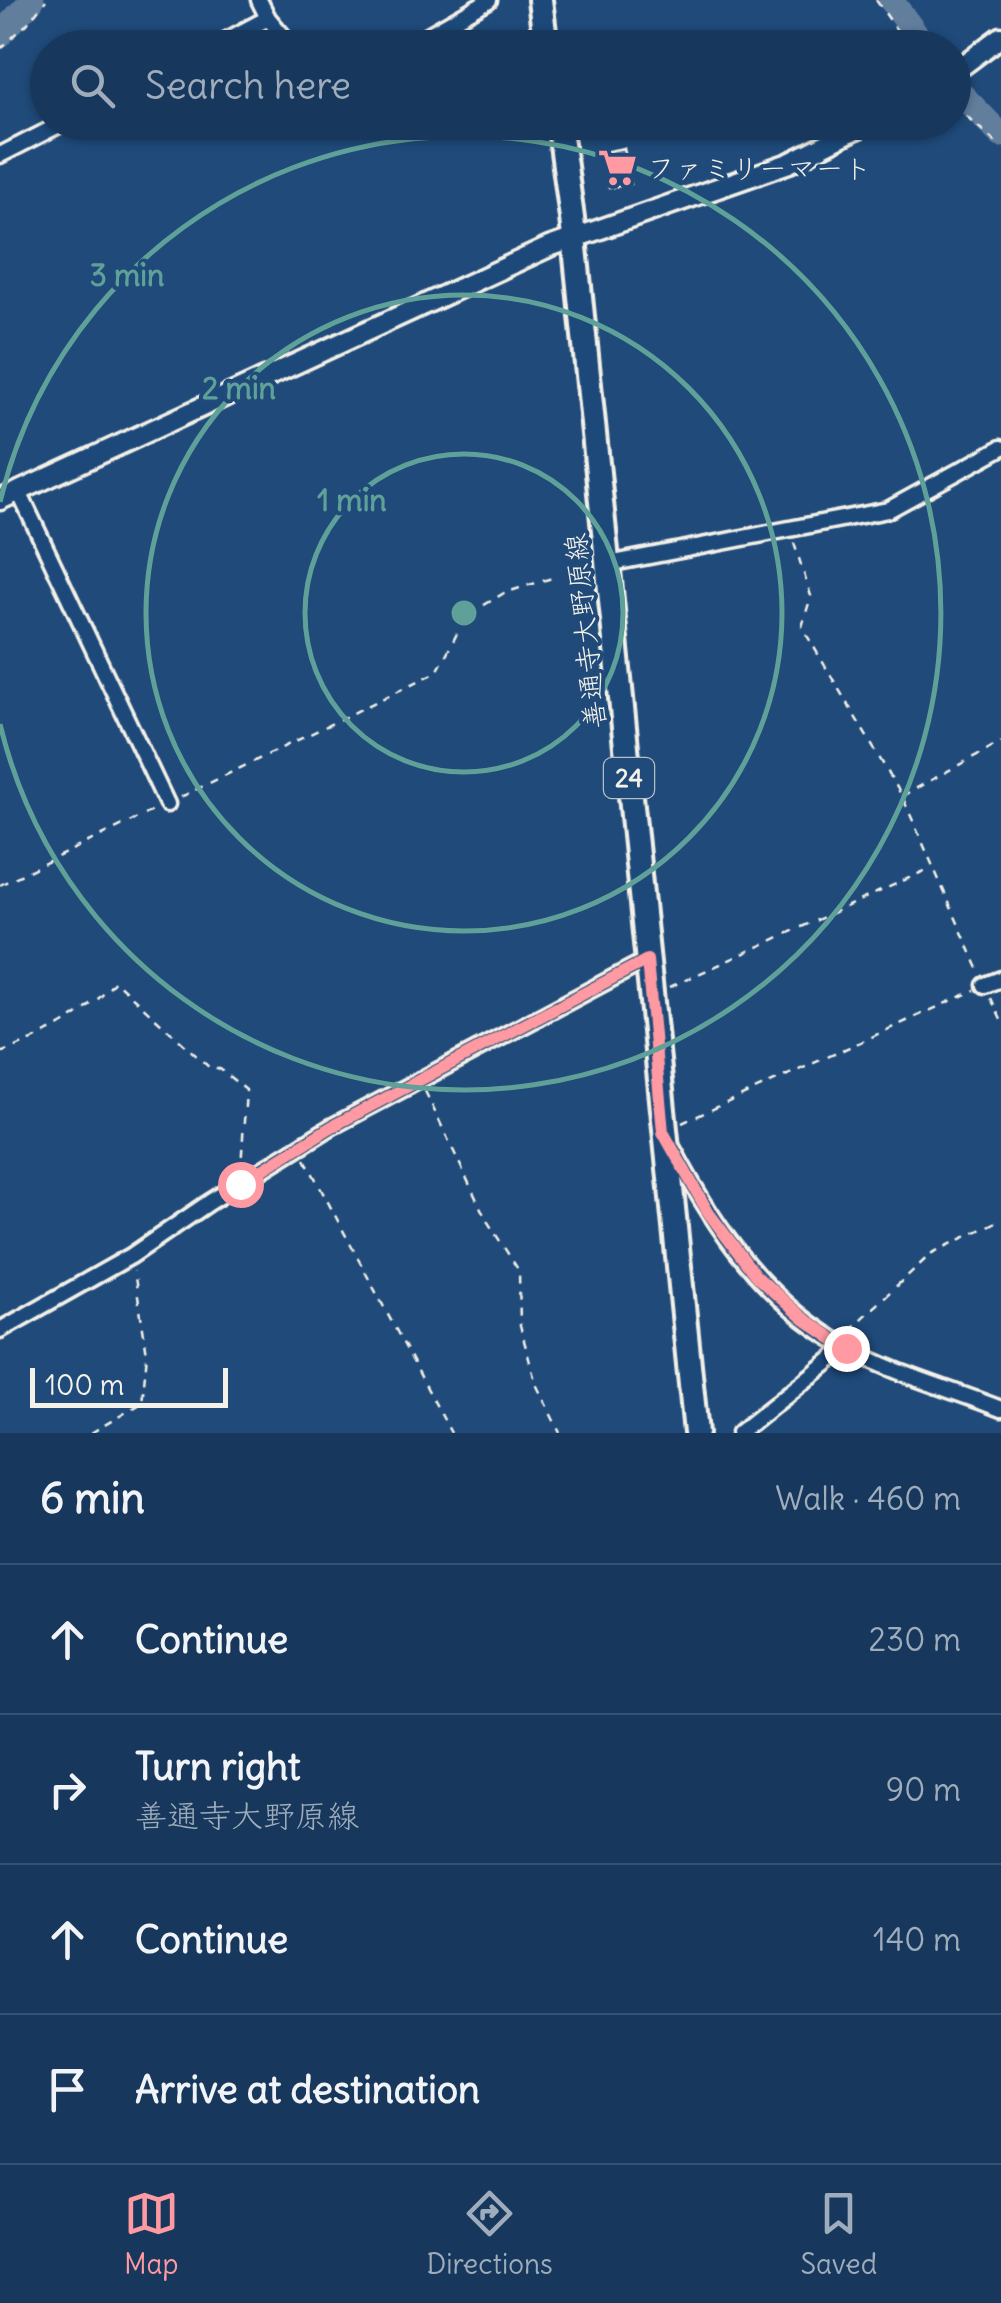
<!DOCTYPE html>
<meta charset="utf-8">
<style>
:root{--surface:#17385c;--page:#203f62;--text:#f1f3f6;--muted:#9eacbb;--line:#365272;--accent:#ff9aa2}
body{margin:0;font-family:Delius,"Klee One",sans-serif;background:var(--page);color:var(--text)}
.scale{position:absolute;left:30px;bottom:25px;width:198px;box-sizing:border-box;padding-left:10px;border:5px solid #f4f1e8;border-top:0;font-size:28px;line-height:35px;white-space:nowrap;color:#f4f1e8;-webkit-text-stroke:8px #1f4a7a;paint-order:stroke}
.stop{position:absolute;width:30px;height:30px;margin:-22px;border:8px solid #ff9aa2;border-radius:50%;background:#fff}
.stop.end{background:#ff9aa2;border-color:#fff;box-shadow:0 2px 10px #0008}
.list{margin:0;padding:0;list-style:none}
h2{display:flex;justify-content:space-between;align-items:center;height:130px;margin:0;padding:0 40px;font-size:42px}
h2 small{font-size:32px;font-weight:400;color:var(--muted)}
.list li{display:grid;grid-template-columns:65px 1fr auto;gap:30px;align-items:center;box-sizing:border-box;height:150px;padding:0 40px;border-top:2px solid var(--line)}
.list b{display:block;font-size:38px;white-space:nowrap}
.list p{margin:0;font-size:32px;white-space:nowrap;color:var(--muted)}
.list em{font-size:32px;font-style:normal;color:var(--muted)}
.icon{flex:none;width:55px;height:55px;fill:none;stroke:currentColor;stroke-width:2;stroke-linecap:round;stroke-linejoin:round}
.map{position:relative;flex:none;width:1001px;height:1433px;overflow:hidden}
.search{position:absolute;background:var(--surface);box-shadow:0 2px 8px #0004;left:30px;right:30px;top:30px;height:110px;display:flex;align-items:center;gap:25px;box-sizing:border-box;padding:0 35px;border-radius:55px;color:var(--muted);font-size:38px}
.sheet{height:730px;background:var(--surface)}
nav{display:flex;justify-content:space-around;align-items:center;box-sizing:border-box;height:140px;border-top:2px solid var(--line);background:var(--surface);font-size:28px;color:var(--muted)}
nav a{display:grid;justify-items:center;gap:5px}
nav .on{color:var(--accent)}
.map>svg:first-child{display:block}
.lines{fill:none;stroke-linecap:round;stroke-linejoin:round}
.river{stroke:#627e9d;stroke-width:25}
.building{fill:#4d6e92;stroke:#f4f1e8;stroke-width:2.5}
.minor-casing{stroke:#f4f1e8;stroke-width:21}
.tertiary-casing{stroke:#f4f1e8;stroke-width:25}
.primary-casing{stroke:#f4f1e8;stroke-width:30}
.path{stroke:#f4f1e8;stroke-width:2.5;stroke-dasharray:8 8;stroke-linecap:butt}
.minor{stroke:#1f4a7a;stroke-width:14}
.tertiary{stroke:#1f4a7a;stroke-width:18}
.primary{stroke:#1f4a7a;stroke-width:22}
.route{stroke:#ff9aa2;stroke-width:12}
.ring{fill:none;stroke:#5fa199;stroke-width:5}
.labels{text-anchor:middle;dominant-baseline:central;stroke-width:8;stroke-linejoin:round;paint-order:stroke}
.shield{fill:#1f4a7a;stroke:#b4bfc7;stroke-width:2.5}
.shield-label{font-size:25px;font-weight:bold;fill:#f4f1e8}
.poi-label{font-size:28px;fill:#f4f1e8;stroke:#1f4a7a;text-anchor:start}
.street-label{font-size:28px;fill:#f4f1e8;stroke:#1f4a7a}
.centre{fill:#5fa199;stroke:#1f4a7a;stroke-width:5}
.ring-label{font-size:30px;text-anchor:middle;font-weight:bold;fill:#5fa199;stroke:#1f4a7a;stroke-width:8;stroke-linejoin:round;paint-order:stroke}
</style>
<div class="map">
<svg width="1001" height="1433" viewBox="0 0 1001 1433">
<rect width="100%" height="100%" fill="#1f4a7a"/>
<filter id="ink" filterUnits="userSpaceOnUse"><feTurbulence type="fractalNoise" baseFrequency=".01" numOctaves="2"/><feDisplacementMap in="SourceGraphic" scale="20" xChannelSelector="R" yChannelSelector="G"/><feConvolveMatrix kernelMatrix="1 2 1 2 8 2 1 2 1" color-interpolation-filters="sRGB"/></filter>
<g filter="url(#ink)">
<g class="lines">
<path class="river" d="M891,0L926,48
M0,35L32,0
M954,87L1001,135"/>
</g>
<path class="building" d="M624,148L631,184L609,188L603,152Z"/>
<g class="lines">
<defs>
<path id="minor" d="M259,0L268,18L293,48
M212,48L268,18
M405,48L489,0
M0,155L65,122
M19,492L167,804
M608,564L888,510L1001,448
M985,985L1001,979
M673,1149C715,1229 767,1306 850,1349C897,1375 951,1389 1001,1409
M0,1330L131,1256L210,1202L331,1127L647,960
M739,1433L846,1348"/>
<path id="tertiary" d="M954,72L1001,37
M0,500L549,247L789,163L870,122"/>
<path id="primary" d="M540,0L546,48
M559,122L572,218L696,1433"/>
</defs>
<use href="#minor" class="minor-casing"/>
<use href="#tertiary" class="tertiary-casing"/>
<use href="#primary" class="primary-casing"/>
<path class="path" d="M876,0L909,48
M0,49L27,24L46,0
M954,105L1001,147
M794,543L811,596L802,627L902,796L980,973
M902,796L1001,742
M181,797L437,672L462,624L481,607L504,593L552,578
M0,885L156,809
M670,987L931,868
M991,998L1001,1020
M0,1053C41,1038 87,1016 115,981L211,1069H220L246,1090L241,1168
M425,1091L486,1219L519,1271L520,1326L536,1384L560,1433
M682,1123L975,990
M305,1159L451,1433
M849,1330L932,1253L1001,1220
M91,1433L142,1403L147,1354L134,1271"/>
<use href="#minor" class="minor"/>
<use href="#tertiary" class="tertiary"/>
<use href="#primary" class="primary"/>
</g>
</g>
<g class="lines" filter="url(#ink)">
<path class="route" d="M240,1184L331,1127L647,960L663,1132L708,1212L756,1276L804,1319L846,1348"/>
</g>
<g class="ring">
<circle cx="464" cy="613" r="159"/>
<circle cx="464" cy="613" r="318"/>
<path d="M0 502A477 477 0 1 1 0 724"/>
</g>
<defs>
<symbol id="supermarket-bare" viewBox="-9 -9 18 18"><path d="M-6-5.5h2.5l.6 2H6L4.5 2H-2.5L-4.4-4H-6ZM-1.5 3.2a1.3 1.3 0 1 0 .1 0ZM3 3.2a1.3 1.3 0 1 0 .1 0Z" fill="#ff9aa2" stroke="#1f4a7a" stroke-width="2.5" paint-order="stroke"/></symbol>
</defs>
<g fill-rule="evenodd">
<use href="#supermarket-bare" x="590" y="140" width="55" height="55"/>
</g>
<g class="labels">
<rect class="shield" x="604" y="758" width="50" height="40" rx="8"/>
<g class="shield-label">
<text x="629" y="778">24</text>
</g>
<g class="poi-label">
<text x="647" y="168">ファミリーマート</text>
</g>
<g class="street-label">
<text transform="translate(585 631) rotate(-96)">善通寺大野原線</text>
</g>
</g>
<circle cx="464" cy="613" r="15" class="centre"/>
<g class="ring-label">
<text x="127" y="286">3 min</text>
<text x="239" y="399">2 min</text>
<text x="352" y="511">1 min</text>
</g>
</svg>
<div class="scale">100 m</div>
<div class="stop" style="left:240px;top:1184px"></div>
<div class="stop end" style="left:846px;top:1348px"></div>
<div class="search"><svg class="icon" aria-label="search" viewBox="0 0 24 24"><circle cx="10" cy="10" r="6"/><path d="M15 15l6 6"/></svg>Search here</div>
</div>
<section class="sheet">
<h2>6 min<small>Walk · 460 m</small></h2>
<ul class="list">
<li><svg class="icon" aria-label="ahead" viewBox="0 0 24 24"><path d="M12 20V5M6 11l6-6 6 6"/></svg><div><b>Continue</b></div><em>230 m</em></li>
<li><svg class="icon" aria-label="right" viewBox="0 0 24 24"><path d="M7 20v-9h11M14 6l5 5-5 5"/></svg><div><b>Turn right</b><p>善通寺大野原線</p></div><em>90 m</em></li>
<li><svg class="icon" aria-label="ahead" viewBox="0 0 24 24"><path d="M12 20V5M6 11l6-6 6 6"/></svg><div><b>Continue</b></div><em>140 m</em></li>
<li><svg class="icon" aria-label="arrive" viewBox="0 0 24 24"><path d="M6 21V4h12l-3 4 3 4H6"/></svg><div><b>Arrive at destination</b></div></li>
</ul>
</section>
<nav>
<a class="on"><svg class="icon" aria-label="map" viewBox="0 0 24 24"><path d="M3 6l6-2 6 2 6-2v14l-6 2-6-2-6 2zM9 4v14M15 6v14"/></svg>Map</a>
<a><svg class="icon" aria-label="directions" viewBox="0 0 24 24"><path d="M12 3l9 9-9 9-9-9zM9 14v-3h6M13 9l2 2-2 2"/></svg>Directions</a>
<a><svg class="icon" aria-label="saved" viewBox="0 0 24 24"><path d="M7 4h10v16l-5-4-5 4z"/></svg>Saved</a>
</nav>
